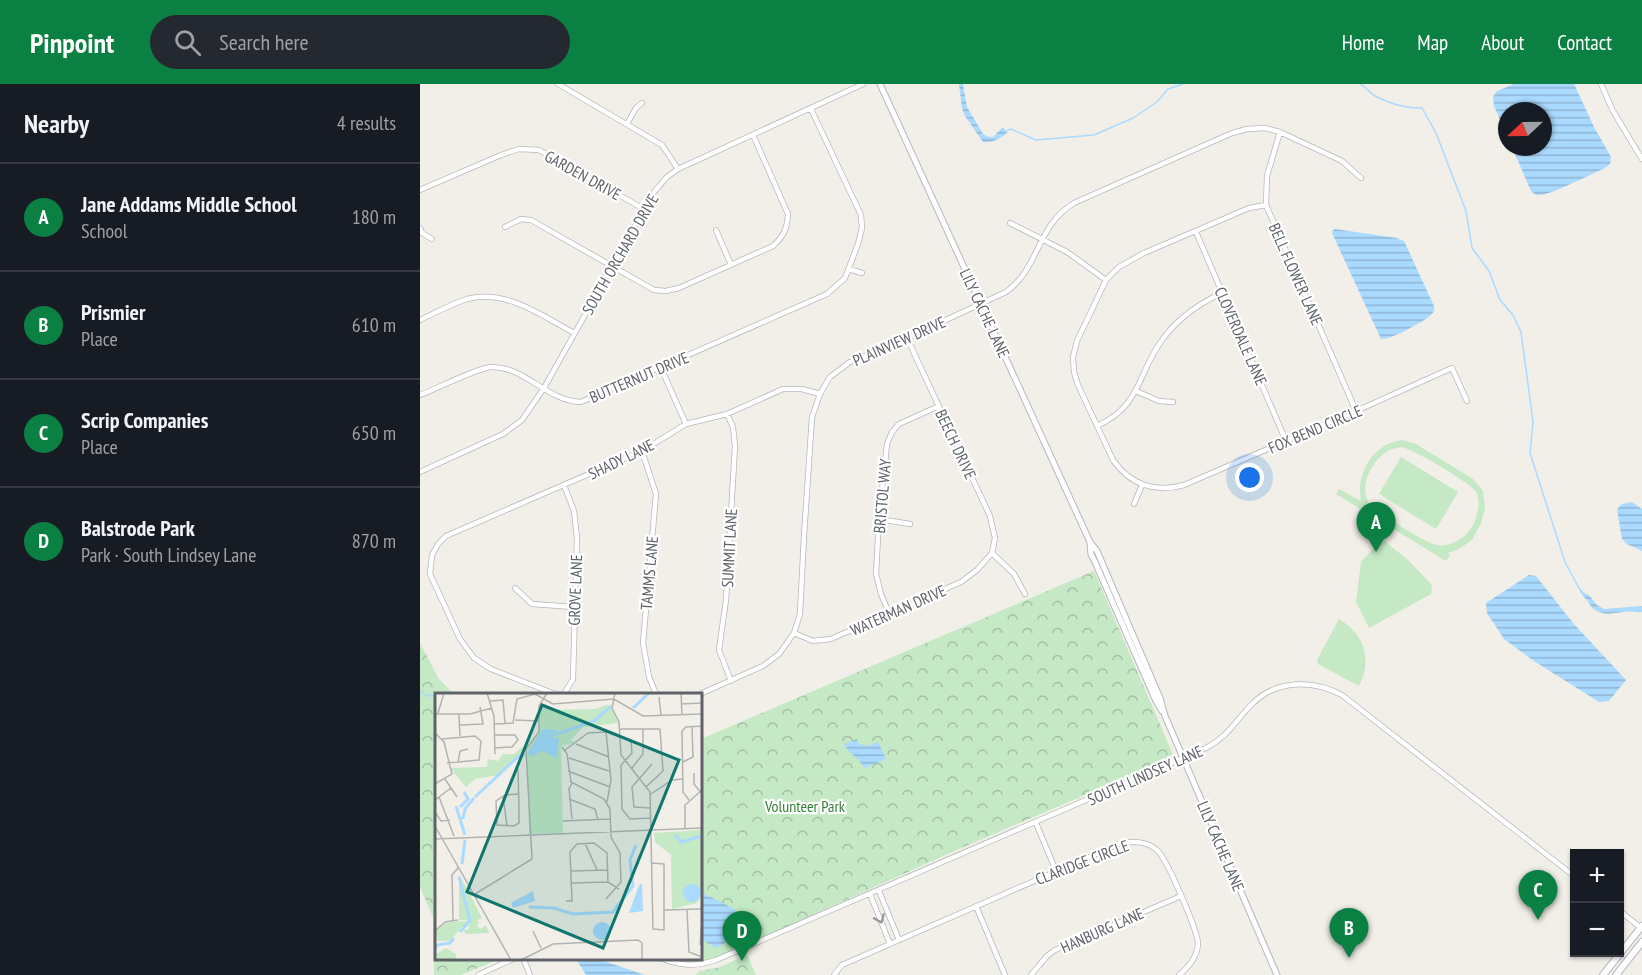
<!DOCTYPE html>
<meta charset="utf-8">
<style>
:root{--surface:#171b24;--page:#242831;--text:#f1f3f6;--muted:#9ea1a6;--line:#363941;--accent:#0b8043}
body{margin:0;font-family:"PT Sans Narrow",sans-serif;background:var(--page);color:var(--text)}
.controls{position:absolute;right:18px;bottom:18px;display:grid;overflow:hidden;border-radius:0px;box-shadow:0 2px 4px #0004}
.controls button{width:54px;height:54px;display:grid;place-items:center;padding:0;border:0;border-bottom:2px solid var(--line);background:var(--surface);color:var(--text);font:30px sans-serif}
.compass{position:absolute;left:1078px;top:18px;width:54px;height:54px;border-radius:50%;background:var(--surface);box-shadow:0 2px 4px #0004;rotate:248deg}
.you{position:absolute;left:830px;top:394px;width:21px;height:21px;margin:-15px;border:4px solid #fff;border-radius:50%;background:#1a73e8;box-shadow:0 0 0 9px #1a73e833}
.badge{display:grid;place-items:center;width:39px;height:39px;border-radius:50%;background:var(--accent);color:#fff;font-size:20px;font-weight:700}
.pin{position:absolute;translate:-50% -50px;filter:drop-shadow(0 2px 3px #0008)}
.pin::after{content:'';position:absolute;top:32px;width:21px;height:18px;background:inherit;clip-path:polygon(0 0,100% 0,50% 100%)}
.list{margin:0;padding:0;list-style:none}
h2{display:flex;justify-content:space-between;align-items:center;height:78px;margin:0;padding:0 24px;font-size:26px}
h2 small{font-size:20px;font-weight:400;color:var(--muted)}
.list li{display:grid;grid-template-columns:39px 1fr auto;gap:18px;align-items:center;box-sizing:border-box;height:108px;padding:0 24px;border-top:2px solid var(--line)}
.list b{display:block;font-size:22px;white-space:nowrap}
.list p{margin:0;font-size:20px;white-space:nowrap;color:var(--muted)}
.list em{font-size:20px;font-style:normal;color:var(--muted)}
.icon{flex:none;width:33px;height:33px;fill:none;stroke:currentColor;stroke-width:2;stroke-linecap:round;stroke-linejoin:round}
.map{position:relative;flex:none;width:1222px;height:891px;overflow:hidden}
header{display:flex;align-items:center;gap:36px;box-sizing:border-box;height:84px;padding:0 30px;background:var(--accent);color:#fff}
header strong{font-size:28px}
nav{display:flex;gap:33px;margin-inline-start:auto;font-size:21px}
.search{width:420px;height:54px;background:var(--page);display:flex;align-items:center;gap:15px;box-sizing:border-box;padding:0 21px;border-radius:33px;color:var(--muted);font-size:22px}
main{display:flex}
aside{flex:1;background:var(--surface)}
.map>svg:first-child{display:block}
.forest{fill:url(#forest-crowns)}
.garden{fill:#c5e8c5;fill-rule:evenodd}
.water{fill:url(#water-rules)}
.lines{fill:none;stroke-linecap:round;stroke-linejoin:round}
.stream{stroke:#aadaff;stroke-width:1.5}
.minor-casing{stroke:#b5b8bc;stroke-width:6}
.tertiary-casing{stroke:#b5b8bc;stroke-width:7}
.secondary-casing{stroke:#b6babf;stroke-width:8}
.minor{stroke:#fff;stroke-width:4.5}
.tertiary{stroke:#fff;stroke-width:5}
.secondary{stroke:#fff;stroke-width:6}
.oneway{stroke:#979a9d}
.labels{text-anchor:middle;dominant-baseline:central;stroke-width:4.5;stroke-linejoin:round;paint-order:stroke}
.street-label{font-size:16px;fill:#5f6368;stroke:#fff}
.park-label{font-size:16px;fill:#348238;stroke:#fff}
.inset-river{fill:none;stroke:#aadaff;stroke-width:3}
.inset-road{fill:none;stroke:#b3b3b1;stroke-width:1.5}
.view{fill:#0f766e;fill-opacity:0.15;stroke:#0f766e;stroke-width:3}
.inset-edge{fill:none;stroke:#5f6368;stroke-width:3}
</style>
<header>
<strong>Pinpoint</strong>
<div class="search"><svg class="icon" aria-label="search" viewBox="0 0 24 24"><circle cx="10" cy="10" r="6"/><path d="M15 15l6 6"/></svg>Search here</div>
<nav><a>Home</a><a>Map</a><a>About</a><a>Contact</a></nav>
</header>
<main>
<aside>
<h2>Nearby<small>4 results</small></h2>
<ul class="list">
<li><span class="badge">A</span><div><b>Jane Addams Middle School</b><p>School</p></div><em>180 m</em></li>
<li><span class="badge">B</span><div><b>Prismier</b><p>Place</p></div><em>610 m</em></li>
<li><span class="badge">C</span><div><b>Scrip Companies</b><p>Place</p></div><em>650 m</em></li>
<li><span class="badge">D</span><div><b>Balstrode Park</b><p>Park · South Lindsey Lane</p></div><em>870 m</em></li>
</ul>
</aside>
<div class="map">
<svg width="1222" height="891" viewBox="0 0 1222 891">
<defs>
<pattern id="forest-crowns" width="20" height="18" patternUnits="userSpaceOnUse" patternTransform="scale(1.5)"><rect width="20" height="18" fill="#c5e8c5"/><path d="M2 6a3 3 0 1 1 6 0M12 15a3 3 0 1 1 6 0" fill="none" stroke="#a3c0a4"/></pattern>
<pattern id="water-rules" width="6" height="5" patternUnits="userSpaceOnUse" patternTransform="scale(1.5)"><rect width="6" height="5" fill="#aadaff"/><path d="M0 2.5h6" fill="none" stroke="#8eb4d2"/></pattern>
</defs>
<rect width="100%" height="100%" fill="#f1efe8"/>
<path class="forest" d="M674,487L754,673L539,765L281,881L269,882L243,875L280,874L281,655Z
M0,559L19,595L34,610H16V874L80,875L41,891H14L13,833L0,803Z
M327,871L336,891H275L280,887L300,883Z"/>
<path class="garden" d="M982,356L996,360L1053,395L1063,407L1065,424L1061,439L1052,456L1039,465L1028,469L1030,471L1026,477L916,410L919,405L941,417C937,395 947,370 968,360C972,358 978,357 982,356ZM982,363C996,367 1048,397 1056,408C1061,417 1058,430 1054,439C1048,451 1039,458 1026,461C1021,462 1018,461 1013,460C1002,456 952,427 948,417C939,400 953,375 969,366C972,365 978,364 982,363Z
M981,373L1038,408L1016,445L959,410Z
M962,455L988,476L1012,501L1011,510L949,544L936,518L941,478Z
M919,535C944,550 953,575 939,602L898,580L897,576Z"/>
<path class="water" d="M539,0H543L547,23L563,50L569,53H573L583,43L587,49C579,55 573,59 563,58L545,32L542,24Z
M1094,0H1154L1174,43L1191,73L1190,80L1183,85C1171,90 1129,112 1119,111C1114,111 1114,109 1111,107L1092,63H1123V27H1087V52L1074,22L1073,13L1077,7Z
M915,145L977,154L984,157L1014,222C1014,226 1015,227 1011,231C1003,238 971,256 961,255L912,149L913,146Z
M1212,418L1222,425V467L1207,460L1202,455L1197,425L1202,420Z
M1109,491L1116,492L1153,539L1206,596L1189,617L1179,618L1114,577L1084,555L1067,529L1066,519Z
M1159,504L1162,508L1169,511L1177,521L1184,525L1222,522V528C1216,528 1209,527 1203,528C1193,529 1185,532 1175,526C1170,523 1170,519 1166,515C1162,511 1161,510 1159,504Z
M437,655L439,660L448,662L458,658L466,675L444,684C440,674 429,670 424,660Z
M280,808C294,815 315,822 324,835C320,844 306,861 296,864L281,855Z
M158,875H178L225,891H166L158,878Z"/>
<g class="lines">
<path class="stream" d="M940,0C946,3 949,8 955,12C971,20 984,24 1002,24L1016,49L1046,127L1052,164L1069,187L1080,216L1093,231L1101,248L1113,338L1110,369L1145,478L1159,504L1163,509
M584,48L591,45L616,56L674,51L713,34L737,18L748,5L763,0
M0,607L7,612L16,611"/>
<defs>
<path id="minor" d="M138,0L242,61L258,85
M1181,0L1193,27L1222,75
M207,40L216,24L222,19
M860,48L847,92L846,121L936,327
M0,106L81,71L99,65L119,66L224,125
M846,121L829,124L724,169L699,183L686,196L657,257L653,273L654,288L658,301L693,376C710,401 736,409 764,401L936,327L1032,284L1047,317
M590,139L647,168L686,196
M85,143L101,135L111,136L234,206L246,207L259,204L353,162C364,152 367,145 368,130L333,51
M0,144L2,149L12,155
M296,146L311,181
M776,148L866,357
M428,185L442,189
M0,236C15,229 31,220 47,215C86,205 121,231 154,249
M487,254L570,432L575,454L572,469
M241,284L266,340
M716,307L739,317L753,318
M0,311C14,306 61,282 73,283C107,284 127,317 161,318L407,210L425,194L438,160L442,144L441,131L391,25
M307,330L313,343L315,362L306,516L299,566L311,597
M677,342C719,322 716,297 738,262C753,238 776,221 802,209
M222,367L236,410L223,559L229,593L236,610
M0,388L83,350L102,336L124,304L234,108L247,93L258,85L443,0
M144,401L154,427L157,454L153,595L144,610
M714,420L722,401
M459,435L490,440
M572,469L594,490L605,510
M95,504L112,520L154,523
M469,529L461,510L456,490L459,435L467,360L472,348L479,340L519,322
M374,549L393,557L411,555L541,498L557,486L572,469
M135,610L71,585L54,574L40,555L10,490L12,471L18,460L26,452L222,367L266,340L307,330L363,305H382L400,310
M280,610L343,582L359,570L374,549L380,530L384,452L392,333L400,310L410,293L430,278L487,254L586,208C620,184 616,142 654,119L812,49L827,45L845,44L860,48L922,77L941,94
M616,739L636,787
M459,807L479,856
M450,810L470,860
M556,822L585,891
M1200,827L1221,844
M103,874L110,891
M240,874C261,882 275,883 296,876L786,664C809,652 815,637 832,620C857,595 893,596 922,611L1154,792
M58,891L95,874
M414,891L422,881L701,759C714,757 726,757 737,766C747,775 778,847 778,860C777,874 769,883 759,891
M611,891L627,872L635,866L761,812"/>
<path id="tertiary" d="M460,0L670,458L677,467L740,614L745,632L857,891
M670,459L671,470L675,478L736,617L742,627"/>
<path id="secondary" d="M1183,891L1222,842
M1196,891L1222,858"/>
</defs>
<use href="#minor" class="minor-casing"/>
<use href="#tertiary" class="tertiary-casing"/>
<use href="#secondary" class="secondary-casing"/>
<use href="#minor" class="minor"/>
<use href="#tertiary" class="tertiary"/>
<use href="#secondary" class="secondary"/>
</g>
<defs><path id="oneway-chevron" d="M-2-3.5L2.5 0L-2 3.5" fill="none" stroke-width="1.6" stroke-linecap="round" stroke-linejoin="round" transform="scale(1.5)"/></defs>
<use class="oneway" href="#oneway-chevron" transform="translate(460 835) rotate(67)"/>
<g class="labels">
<g class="street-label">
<text transform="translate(163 91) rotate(29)">GARDEN DRIVE</text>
<text transform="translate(200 170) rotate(-60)">SOUTH ORCHARD DRIVE</text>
<text transform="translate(876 190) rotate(66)">BELL FLOWER LANE</text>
<text transform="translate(565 229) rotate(65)">LILY CACHE LANE</text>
<text transform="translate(821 252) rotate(66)">CLOVERDALE LANE</text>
<text transform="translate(479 257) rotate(-24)">PLAINVIEW DRIVE</text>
<text transform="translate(219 293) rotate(-23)">BUTTERNUT DRIVE</text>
<text transform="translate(895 345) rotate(-23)">FOX BEND CIRCLE</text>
<text transform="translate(536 360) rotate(65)">BEECH DRIVE</text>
<text transform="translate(201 375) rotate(-26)">SHADY LANE</text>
<text transform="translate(462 412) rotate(-85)">BRISTOL WAY</text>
<text transform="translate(309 464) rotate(-87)">SUMMIT LANE</text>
<text transform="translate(229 489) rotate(-85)">TAMMS LANE</text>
<text transform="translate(155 506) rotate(-88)">GROVE LANE</text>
<text transform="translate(478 526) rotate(-24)">WATERMAN DRIVE</text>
<text transform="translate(725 691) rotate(-24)">SOUTH LINDSEY LANE</text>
<text transform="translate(801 762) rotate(67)">LILY CACHE LANE</text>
<text transform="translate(662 778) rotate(-21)">CLARIDGE CIRCLE</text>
<text transform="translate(682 846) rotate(-24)">HANBURG LANE</text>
</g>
<g class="park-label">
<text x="385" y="722">Volunteer Park</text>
</g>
</g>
<g transform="translate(15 609)">
<rect width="267" height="267" fill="#f1efe8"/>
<path d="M171,12H176L183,30L148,34L136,47L140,50L126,53L128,140L94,141L92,55L103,42L106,14L116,17L160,16ZM88,53L90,63L79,66L63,82L40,86L31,94L15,75L52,74L53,66L63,68L68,61H79ZM267,137V202L262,210L237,216L236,162L220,149L219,140ZM25,228V236L15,248H2L0,239L7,231Z" fill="#c5e8c5"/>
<path d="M24,182L34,199L27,200L35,202L47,225L41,228L44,230L42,233L45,236L51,232L54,240L31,241L28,237H33L36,227L33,231L24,236L25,229L34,227H24ZM11,255L21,261V267H0L1,261Z" fill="#c5e8c5"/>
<path d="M245 182a8 8 0 1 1 16 0a8 8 0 1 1-16 0Z" fill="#c5e8c5"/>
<path d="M108,36L124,37L105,46L124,45L122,65L107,58L95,64L93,59ZM248 200a9 9 0 1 1 18 0a9 9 0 1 1-18 0ZM207,191L208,218L194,220L204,192ZM98,198L100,208L78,215L76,210ZM158 238a9 9 0 1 1 18 0a9 9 0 1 1-18 0Z" fill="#aadaff"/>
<path class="inset-river" d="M198,15L214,0M105,47L159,28L175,14M40,104L86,61M21,113L30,142M25,114L33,106L29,99M28,126L30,116L39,105M240,142L246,149L267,143M27,171L30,147M24,184L35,228L25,239M94,214L119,215L138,221L178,219L198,193L195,167L201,152M0,257L2,252L15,250L19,245"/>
<path class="inset-road" d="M52,0L59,23L60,61M180,0L177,15L184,29L186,62L215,99L218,236L229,237V171L217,170M246,0L247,22M224,4L226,22M55,8L68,7L70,30M246,11L267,10M3,20L9,0M0,21H35L57,15M24,22L25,43M80,27L104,28M60,31L78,30L82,6L100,1L118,11L179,6L208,23L267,21M25,32L48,31L45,14M185,36H225M0,40L9,49L17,81L0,91M7,46L40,43L46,48L44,67L12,70M196,47L197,60L186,72L187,116L195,126L216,125M141,51L174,64M127,54L132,61L136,89L169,106L175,116L176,144L185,160L186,189L171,206M59,55L77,54L83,47L80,42H60M130,57L153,40L171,39L176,87L172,109M134,65L174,78M23,69L25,58L33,56M248,69L258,64L257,33M82,75L83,77L84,116V130L79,133L62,132L61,108L70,102L83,101M197,75L208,61V36M133,78L175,94M259,80V91L267,101M10,86L22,104M137,90L134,96L137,126M211,94L228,78L225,36M216,101L237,87L248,86M68,103L72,133M4,104L19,143M134,106L160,116L163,127M0,107L16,95M254,107L248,99L247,38L251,34L267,33M216,115L199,114L197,94L217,71M0,119L6,128L15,127M128,128L175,126M0,133L76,267M250,136V112L267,97M0,146L267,135M150,150L162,177M136,178L173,177M136,190L173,189L184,196M40,201L97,166L91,56L104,39V13L112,0M131,208H137L135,159L142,151L159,150L172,160L173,189M230,217L267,216M252,217L254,259L267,264M18,227L17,182L23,175M0,238L10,229L23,227M98,238L106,255M265,252L267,228M86,267L118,251L203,247L207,250V267"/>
<path class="view" d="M107,12L244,67L168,255L32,199Z"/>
<rect width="267" height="267" class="inset-edge"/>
</g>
</svg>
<div class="controls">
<button>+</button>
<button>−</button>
</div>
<svg class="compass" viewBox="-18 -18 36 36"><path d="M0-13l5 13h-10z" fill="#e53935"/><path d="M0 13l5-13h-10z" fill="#9ea1a6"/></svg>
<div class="you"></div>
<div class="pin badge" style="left:956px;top:468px">A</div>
<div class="pin badge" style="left:929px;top:874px">B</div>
<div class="pin badge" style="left:1118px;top:836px">C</div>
<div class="pin badge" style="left:322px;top:877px">D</div>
</div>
</main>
